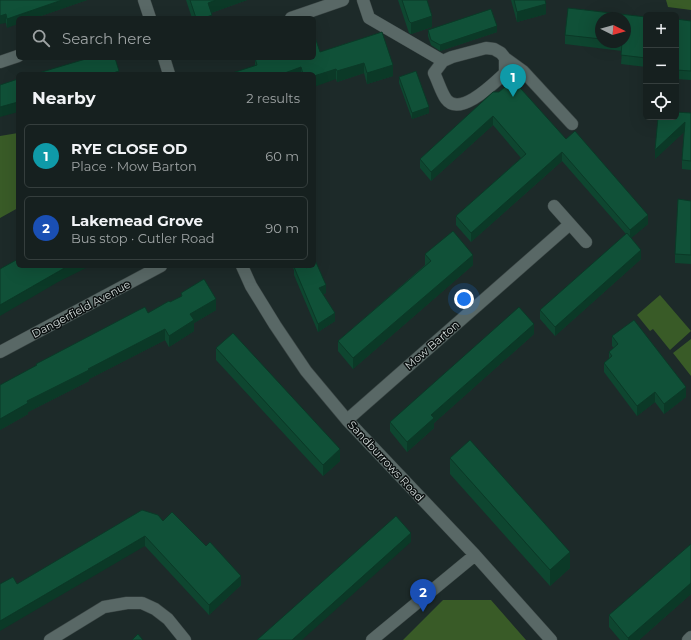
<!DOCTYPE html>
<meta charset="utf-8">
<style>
:root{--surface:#16201f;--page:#1f2828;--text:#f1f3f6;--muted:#9ea3a4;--line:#353e3d;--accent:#db2777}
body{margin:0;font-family:Montserrat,sans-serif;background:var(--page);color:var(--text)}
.controls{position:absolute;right:12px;top:12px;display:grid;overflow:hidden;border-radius:6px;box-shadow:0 4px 16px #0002}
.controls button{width:36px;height:36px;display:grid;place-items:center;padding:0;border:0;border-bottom:1px solid var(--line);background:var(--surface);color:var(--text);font:20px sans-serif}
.compass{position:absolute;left:595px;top:12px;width:36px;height:36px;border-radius:50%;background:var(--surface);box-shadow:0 4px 16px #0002;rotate:95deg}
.you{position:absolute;left:464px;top:299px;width:14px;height:14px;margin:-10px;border:3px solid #fff;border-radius:50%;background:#1a73e8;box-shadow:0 0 0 6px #1a73e833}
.badge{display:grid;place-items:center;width:26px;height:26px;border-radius:50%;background:var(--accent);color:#fff;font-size:13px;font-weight:700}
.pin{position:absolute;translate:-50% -33px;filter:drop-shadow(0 1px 2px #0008)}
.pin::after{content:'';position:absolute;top:21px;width:14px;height:12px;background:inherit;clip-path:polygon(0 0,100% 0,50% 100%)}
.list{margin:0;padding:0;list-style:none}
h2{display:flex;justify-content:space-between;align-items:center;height:52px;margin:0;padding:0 16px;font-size:17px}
h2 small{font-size:13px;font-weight:400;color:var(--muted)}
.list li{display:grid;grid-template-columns:26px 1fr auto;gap:12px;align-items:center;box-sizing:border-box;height:64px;margin:0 8px 8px;padding:0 8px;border:1px solid var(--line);border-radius:6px}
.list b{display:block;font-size:15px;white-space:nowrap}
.list p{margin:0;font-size:13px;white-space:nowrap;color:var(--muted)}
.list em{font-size:13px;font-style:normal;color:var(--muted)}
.icon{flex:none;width:22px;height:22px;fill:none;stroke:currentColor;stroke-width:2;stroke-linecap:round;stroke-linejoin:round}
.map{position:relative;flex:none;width:691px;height:640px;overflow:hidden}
.search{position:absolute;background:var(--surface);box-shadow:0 4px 16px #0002;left:16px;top:16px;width:300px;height:44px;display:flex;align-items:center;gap:10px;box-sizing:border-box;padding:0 14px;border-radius:6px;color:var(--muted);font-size:15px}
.panel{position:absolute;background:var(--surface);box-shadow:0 4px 16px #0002;left:16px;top:72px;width:300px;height:196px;border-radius:6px}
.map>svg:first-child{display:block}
.green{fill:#395b27}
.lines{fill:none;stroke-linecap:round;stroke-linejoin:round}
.minor-casing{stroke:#3c4746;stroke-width:13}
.minor{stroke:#596866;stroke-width:12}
.wall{fill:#0e4630;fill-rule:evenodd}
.shaded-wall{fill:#0b3927}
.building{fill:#105138;stroke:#0b3927}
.labels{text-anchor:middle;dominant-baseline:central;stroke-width:3;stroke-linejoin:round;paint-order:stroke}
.street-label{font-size:11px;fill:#d2dad9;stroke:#0c1111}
</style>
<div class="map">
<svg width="691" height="640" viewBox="0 0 691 640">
<rect width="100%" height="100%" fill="#1d2a29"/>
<path class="green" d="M666,0H691V10L668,7Z
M18,133V208L0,218V136Z
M660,295L691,331L670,350L653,329L650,331L637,315Z
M691,339V376L673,353Z
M443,600H491L526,640H403Z"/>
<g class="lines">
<defs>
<path id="minor" d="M144,0L150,18
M363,0L369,18L443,61L452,57L486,48L494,49L501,53L505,58L523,71L572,124
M291,18L343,0
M164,58L169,74
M443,61L434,73C438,81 441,92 446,99C460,118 495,82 505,73V58
M0,62L18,56
M554,206L586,242
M242,266L251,286L275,325L306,371L347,420L475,555L551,640
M0,352L161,266
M347,420L570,224
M50,640L104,607L127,603H142L155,609L168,619L185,640
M372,640L475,555
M688,640L691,637"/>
</defs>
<use href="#minor" class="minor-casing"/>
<use href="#minor" class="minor"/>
</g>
<path class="wall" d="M0,0H87L35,18H18L7,28L6,23Z
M186,0H247L211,13L212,18H192Z
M398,0H427L432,27L411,34L409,33Z
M511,0H545L546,14L517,22Z
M568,8L646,17V67L621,64L622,51L565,44V35ZM601,18H625V42H601Z
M676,19L691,21V80L676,79Z
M428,30L497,32L440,51L431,45L428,36Z
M382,32L393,76L367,84L364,73L337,82L336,79L314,74H229L255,66V58L320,52Z
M399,77L429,113L412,119L399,83Z
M493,92L566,139L648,224L631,238L641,259L555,336L540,319V310L626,234L562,161L471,242L456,225V216L521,158L493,125L431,181L420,168V159Z
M691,113V170L682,169V160L684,132L655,159Z
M691,201V264L675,263V254Z
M425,254L473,265L353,369L338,351V341L425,265Z
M292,266H305L326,293L323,294L335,321L318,332L294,275V270Z
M181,293L216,310L194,323V331L169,347L165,340L89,379V381L28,412V414L0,430L36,366V364L148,313L170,302L181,297Z
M534,334L434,423V428L407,452L390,431V422Z
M612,336L686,397L664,414L655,402L637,416L604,372V363L609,359V352L614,348L612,346Z
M216,348L340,461L323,476L216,360Z
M450,458L570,568L550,586L450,474Z
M163,521L241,585L209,615L145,546L17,584Z
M691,544V594L639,640H620L609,627V615Z"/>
<path class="shaded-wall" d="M62,0H87L35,18H18V24L7,28V19Z
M216,0H247L208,14V3Z
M546,4V14L517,22V12Z
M6,14V23L0,24V16Z
M212,15V18H204Z
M432,16V27L411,34V23Z
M497,26V32L440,51V45Z
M364,63V73L337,82V71Z
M393,65V76L367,84V73Z
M301,67V74H282Z
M336,69V79L314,87V76Z
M119,71V74H110Z
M18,102V112L0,117V107Z
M429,107V113L412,119V113Z
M493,116V125L431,181V172Z
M685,122V131L655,159V150Z
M562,152V161L471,242V233Z
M648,215V224L630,239V230Z
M641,250V259L555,336V327Z
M473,255V265L353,369V358Z
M68,266H90L58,282L0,316V305Z
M326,285V293L319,296V288Z
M216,299V310L194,323V331L169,347V336L190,314Z
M335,313V321L318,332V324Z
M534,324V334L434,423V428L407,452V442L431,415Z
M165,329V340L89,379V381L28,412V414L0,430V419L27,401L88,369Z
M686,387V397L664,414V404Z
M655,392V402L637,416V406Z
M340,449V461L323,476V465Z
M411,533V542L302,640H292Z
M145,536V546L0,631V621Z
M570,552V568L550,586V570Z
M241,576V585L209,615V605Z
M691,583V594L639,640H628V638Z"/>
<path class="building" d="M0,0H62L7,19L6,14L0,16Z
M190,0H216L208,3L212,15L204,18H196Z
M402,0H427L432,16L411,23L409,21Z
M514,0H545L546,4L517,12Z
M568,8L646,17V58L621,55L622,42H625V18H601V39L565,35Z
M491,9L497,26L440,45L431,40L428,30Z
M676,19L691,21V71L676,70Z
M382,32L393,65L367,73L364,63L337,71L336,69L314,76V74H303L301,67L282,74H229L257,65L255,58H314V38L315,37L320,52Z
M89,58H115L119,71L110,74H35Z
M416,71L429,107L412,113L399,77Z
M18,79V102L0,107V85Z
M513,80L566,139L575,131L648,215L630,230L562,152L471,233L456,216L526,154L493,116L431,172L420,159L493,92H499Z
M676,112L691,113V161L682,160L685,122L655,150L658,117H676Z
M678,199L691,201V255L675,254Z
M453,231L473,255L353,358L338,341L431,261L425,254Z
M627,233L641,250L555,327L540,310Z
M18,259V266H68L0,305V269Z
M315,260L326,285L319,288L335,313L318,324L294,267L295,266H305L306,268L309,266H314V261Z
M204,279L216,299L190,314L194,320L169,336L165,329L88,369L89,370L27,401L28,403L0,419V385L37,365L36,364L137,311L145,307L148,313L169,301L170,302L182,296L181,293Z
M519,307L534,324L431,415L434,418L407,442L390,422Z
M634,320L686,387L664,404L655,392L637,406L604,363L612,356L609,352L618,344L612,336Z
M233,333L340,449L323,465L216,348Z
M470,440L570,552L550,570L450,458Z
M142,510L158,515L163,521L172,512L206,546L210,542L241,576L209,605L145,536L0,621V584L13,577L17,584Z
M396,516L411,533L292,640H257Z
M691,544V583L628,638L609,615Z
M138,634L143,640H132Z"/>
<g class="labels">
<g class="street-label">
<text transform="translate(81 309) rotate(-28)">Dangerfield Avenue</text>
<text transform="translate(432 345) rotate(-41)">Mow Barton</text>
<text transform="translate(386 461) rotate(47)">Sandburrows Road</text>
</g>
</g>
</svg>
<div class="controls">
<button>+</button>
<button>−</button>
<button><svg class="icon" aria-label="locate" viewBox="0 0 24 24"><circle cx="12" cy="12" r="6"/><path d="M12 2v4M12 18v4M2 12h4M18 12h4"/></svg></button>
</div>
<svg class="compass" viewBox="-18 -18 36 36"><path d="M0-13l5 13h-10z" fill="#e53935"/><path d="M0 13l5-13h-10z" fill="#9ea3a4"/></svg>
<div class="you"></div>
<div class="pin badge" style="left:513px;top:97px;background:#0f9aa8">1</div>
<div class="pin badge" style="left:423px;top:612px;background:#1a4fb4">2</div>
<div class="search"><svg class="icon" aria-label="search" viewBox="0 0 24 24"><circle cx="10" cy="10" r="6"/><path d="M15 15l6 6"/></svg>Search here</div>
<section class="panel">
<h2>Nearby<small>2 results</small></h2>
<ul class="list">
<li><span class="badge" style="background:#0f9aa8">1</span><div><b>RYE CLOSE OD</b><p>Place · Mow Barton</p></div><em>60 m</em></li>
<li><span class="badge" style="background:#1a4fb4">2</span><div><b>Lakemead Grove</b><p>Bus stop · Cutler Road</p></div><em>90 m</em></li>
</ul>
</section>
</div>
